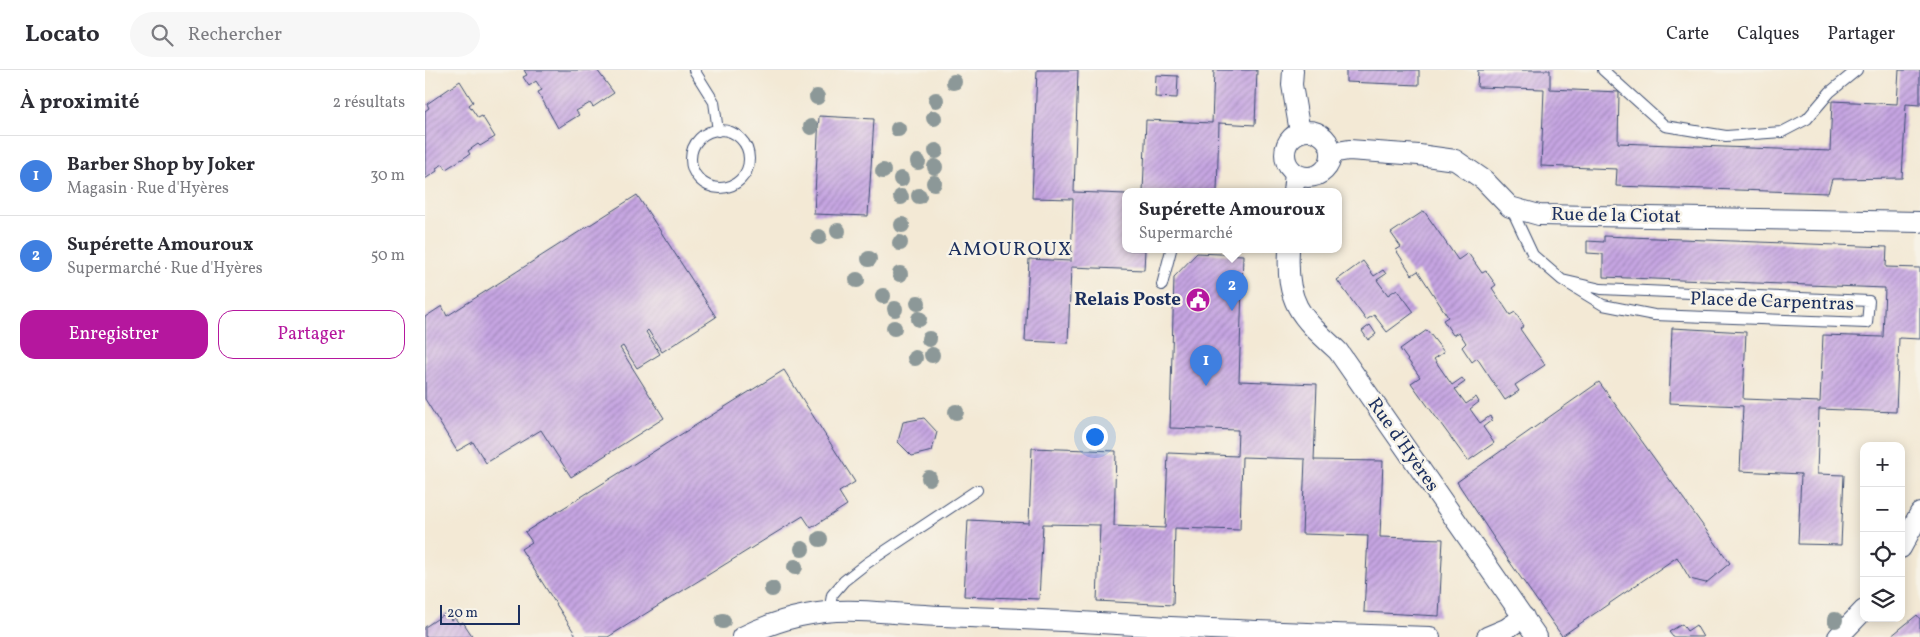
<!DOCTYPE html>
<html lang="fr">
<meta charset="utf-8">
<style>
:root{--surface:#fff;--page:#f7f7f7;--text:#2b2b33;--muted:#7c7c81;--line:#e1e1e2;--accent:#b5179e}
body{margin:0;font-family:Vollkorn,serif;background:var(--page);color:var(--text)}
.controls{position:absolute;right:15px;bottom:15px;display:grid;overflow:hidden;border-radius:10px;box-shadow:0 2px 12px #0003}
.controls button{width:45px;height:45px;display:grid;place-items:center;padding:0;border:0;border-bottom:1px solid var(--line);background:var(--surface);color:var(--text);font:25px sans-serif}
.scale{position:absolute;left:15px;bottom:12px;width:80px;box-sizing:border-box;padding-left:5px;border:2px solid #1b2f5e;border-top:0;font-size:14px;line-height:18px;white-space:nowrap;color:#1b2f5e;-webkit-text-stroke:4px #f7f3e8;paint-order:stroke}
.you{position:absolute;left:669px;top:366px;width:18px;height:18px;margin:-12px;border:4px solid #fff;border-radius:50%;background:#1a73e8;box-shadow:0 0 0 8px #1a73e833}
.badge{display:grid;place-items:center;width:32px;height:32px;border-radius:50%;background:var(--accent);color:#fff;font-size:16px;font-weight:700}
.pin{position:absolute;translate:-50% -41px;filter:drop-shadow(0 1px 2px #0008)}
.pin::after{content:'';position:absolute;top:26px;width:18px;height:15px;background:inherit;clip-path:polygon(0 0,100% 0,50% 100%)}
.popup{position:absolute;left:697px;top:118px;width:220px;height:65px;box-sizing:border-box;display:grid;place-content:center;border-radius:10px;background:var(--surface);filter:drop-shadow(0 1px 4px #0005);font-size:16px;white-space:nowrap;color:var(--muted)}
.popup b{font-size:19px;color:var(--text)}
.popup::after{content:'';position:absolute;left:50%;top:100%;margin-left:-10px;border:10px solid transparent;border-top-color:var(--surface)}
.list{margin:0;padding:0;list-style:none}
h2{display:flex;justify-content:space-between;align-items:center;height:65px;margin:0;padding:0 20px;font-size:21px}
h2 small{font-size:16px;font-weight:400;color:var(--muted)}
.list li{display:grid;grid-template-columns:32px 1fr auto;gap:15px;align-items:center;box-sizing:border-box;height:80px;padding:0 20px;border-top:1px solid var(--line)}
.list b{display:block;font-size:19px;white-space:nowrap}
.list p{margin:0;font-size:16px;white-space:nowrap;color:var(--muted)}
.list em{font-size:16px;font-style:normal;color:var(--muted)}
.actions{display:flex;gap:10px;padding:15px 20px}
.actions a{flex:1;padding:11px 0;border:1px solid var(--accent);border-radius:15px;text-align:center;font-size:18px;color:var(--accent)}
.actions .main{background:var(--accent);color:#fff}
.icon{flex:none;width:28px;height:28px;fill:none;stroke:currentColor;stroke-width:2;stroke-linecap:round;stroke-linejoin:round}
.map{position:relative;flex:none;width:1495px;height:567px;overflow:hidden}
header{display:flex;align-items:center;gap:30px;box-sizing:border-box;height:70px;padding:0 25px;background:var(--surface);border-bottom:1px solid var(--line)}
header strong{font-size:24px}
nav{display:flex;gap:28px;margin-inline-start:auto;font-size:18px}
.search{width:350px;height:45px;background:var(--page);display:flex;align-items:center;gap:12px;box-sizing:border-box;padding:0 18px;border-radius:28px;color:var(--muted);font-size:19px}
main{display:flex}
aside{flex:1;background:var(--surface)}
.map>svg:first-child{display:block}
.building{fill:url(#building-hatch)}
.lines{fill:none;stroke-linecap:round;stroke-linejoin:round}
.service-casing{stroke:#3b4b70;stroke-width:12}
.minor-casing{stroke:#3b4b70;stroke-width:22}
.service{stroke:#fff;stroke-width:10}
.minor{stroke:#fff;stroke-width:20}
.tree{fill:#8c9898}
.labels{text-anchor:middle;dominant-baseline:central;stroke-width:5;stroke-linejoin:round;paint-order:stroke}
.street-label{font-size:19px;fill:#1b2f5e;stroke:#f7f3e8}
.poi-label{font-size:19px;font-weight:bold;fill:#1b2f5e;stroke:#f7f3e8;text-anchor:end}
.neighbourhood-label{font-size:20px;letter-spacing:1px;fill:#1b2f5e;stroke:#f7f3e8}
</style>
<header>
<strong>Locato</strong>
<div class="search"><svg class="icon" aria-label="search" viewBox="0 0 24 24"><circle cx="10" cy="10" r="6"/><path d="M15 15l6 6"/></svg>Rechercher</div>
<nav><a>Carte</a><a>Calques</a><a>Partager</a></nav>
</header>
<main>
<aside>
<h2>À proximité<small>2 résultats</small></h2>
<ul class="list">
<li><span class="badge" style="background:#3f7fe0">1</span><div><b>Barber Shop by Joker</b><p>Magasin · Rue d'Hyères</p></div><em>30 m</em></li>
<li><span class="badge" style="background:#3f7fe0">2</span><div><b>Supérette Amouroux</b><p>Supermarché · Rue d'Hyères</p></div><em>50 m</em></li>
</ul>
<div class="actions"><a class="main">Enregistrer</a><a>Partager</a></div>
</aside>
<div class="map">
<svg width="1495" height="567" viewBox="0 0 1495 567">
<defs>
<pattern id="building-hatch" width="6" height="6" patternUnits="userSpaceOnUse" patternTransform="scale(1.25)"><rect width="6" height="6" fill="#c6a5e2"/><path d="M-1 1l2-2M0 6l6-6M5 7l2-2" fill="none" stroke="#a087ba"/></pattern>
</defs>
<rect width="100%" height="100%" fill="#f7f3e8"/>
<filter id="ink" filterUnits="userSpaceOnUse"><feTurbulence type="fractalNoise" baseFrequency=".02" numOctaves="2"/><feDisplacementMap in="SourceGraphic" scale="10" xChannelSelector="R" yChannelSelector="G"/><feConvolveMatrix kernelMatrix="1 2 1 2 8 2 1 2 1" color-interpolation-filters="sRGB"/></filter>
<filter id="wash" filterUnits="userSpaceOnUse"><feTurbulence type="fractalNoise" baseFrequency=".0096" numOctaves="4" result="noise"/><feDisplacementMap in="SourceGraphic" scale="20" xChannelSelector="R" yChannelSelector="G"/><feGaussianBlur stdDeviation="1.12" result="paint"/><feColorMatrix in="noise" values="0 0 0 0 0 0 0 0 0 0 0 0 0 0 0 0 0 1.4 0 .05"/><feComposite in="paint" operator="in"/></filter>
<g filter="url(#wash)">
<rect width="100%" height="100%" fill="#f3e9d5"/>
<g id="blocks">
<path class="building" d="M99,0H172L189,23L168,37L165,33L151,41L154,45L133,58L113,22L117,20L111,11L104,16L98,7L102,5Z
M612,0H653L649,122L701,124V180H720L719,200L646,197L643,273L600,271L604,189L646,191L648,129L607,128Z
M789,0H832L830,55L794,53L792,122H718L721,50L787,53Z
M921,0H994V15L921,12Z
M1053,0H1125V19L1194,22L1193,73L1405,81L1407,31L1472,34L1474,0H1495V35L1481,34L1477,108L1407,109L1403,123L1191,116L1192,99L1116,96L1119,19L1052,17Z
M731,5L753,6L752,28L730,27Z
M35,11L48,32L44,35L53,48L57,46L70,67L55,76L53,74L43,81L45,84L21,99L18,94L11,98L12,101L0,109V41L4,38L2,34Z
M394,46L449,49L443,146L389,144Z
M212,125L291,247L237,282L223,260L221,262L235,284L212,298L198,276L195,278L239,348L146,407L116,360L61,393L48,372L32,381L0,329V247L17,236L22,246Z
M999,141L1033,190L1043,183L1057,203L1061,201L1071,215L1067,218L1085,245L1090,242L1099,256L1095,259L1120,295L1090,315L1094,321L1080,330L1052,288L1047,292L1037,277L1041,273L1034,262L1028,265L1018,250L1023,247L993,201L987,205L971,180L976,177L966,163Z
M1179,166L1462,177L1461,197L1495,198V269L1474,268L1471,342L1394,339L1392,404L1419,405L1416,475L1373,474L1376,404L1315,401L1318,336L1244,333L1247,258L1321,262L1318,329L1395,332L1398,265L1458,267L1460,218L1178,207V184L1162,183V171L1179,172Z
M772,183L818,185L814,311L892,314L889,390L958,391L955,467L1018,469L1014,546L939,542L943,466L877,464L880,389L817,387L815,460L750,458L748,535L672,531L675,455L618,454L614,529L539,526L543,450L604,453L607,378L691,381L689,456L740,458L743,383L812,386L813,360L745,358L749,207Z
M938,191L949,206L958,200L961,204L952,210L963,225L972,219L989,242L962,262L949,245L941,250L912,210Z
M945,255L951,264L943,270L937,261Z
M1002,260L1019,282L1009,289L1027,315L1037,308L1040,312L1030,319L1041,334L1051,327L1054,332L1045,339L1055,353L1065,346L1067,350L1058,357L1069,373L1043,391L986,313L995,307L975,279Z
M359,300L430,412L414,422L422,435L386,458L378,446L183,567H152L96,479L107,472L100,462Z
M1174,312L1305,493L1281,513L1265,509L1252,487L1137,566L1084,491L1032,412Z
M499,348L512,362L507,381L487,386L473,372L478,352Z
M21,543L26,550L30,548L34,554L38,552L48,567H0V557Z
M1492,545L1495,549V567H1465Z
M1257,554L1262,561L1271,555L1278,567H1248L1244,562Z"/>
</g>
</g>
<g filter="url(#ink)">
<use href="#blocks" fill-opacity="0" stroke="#3b4b70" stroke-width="1"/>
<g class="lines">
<defs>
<path id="service" d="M269,0L289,32L293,61
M1178,0L1240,56L1301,66L1357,62L1382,49L1405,22L1432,0
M266 89a29 29 0 1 1 58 0a29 29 0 1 1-58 0Z
M1086,138L1108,185L1137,210L1176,219L1444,231L1442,253L1229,245L1178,235L1137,210
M737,215L746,180
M404,542L407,525L419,511L442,493L552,420"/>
<path id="minor" d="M868,0L867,15L875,62
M860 84a23 23 0 1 1 46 0a23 23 0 1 1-46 0Z
M906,83L924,80L994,85L1030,90L1059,110L1085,137L1114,145L1495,152
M868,122L870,103
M864,180C861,234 875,246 913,281L1112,567
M1476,478L1495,443
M317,567C353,549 393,539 434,541C462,542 489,545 517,546C582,548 646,551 710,555C809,561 907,564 1005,567
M1062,567L1081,559L1099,547
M1413,567L1439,540"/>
</defs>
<use href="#service" class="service-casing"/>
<use href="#minor" class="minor-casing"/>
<use href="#service" class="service"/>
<use href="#minor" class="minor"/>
</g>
<g class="tree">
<circle cx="529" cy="12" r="8"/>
<circle cx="392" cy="27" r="8"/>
<circle cx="511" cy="30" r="8"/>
<circle cx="509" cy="48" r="8"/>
<circle cx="386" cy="57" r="8"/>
<circle cx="473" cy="59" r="8"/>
<circle cx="511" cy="81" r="8"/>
<circle cx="493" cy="92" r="8"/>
<circle cx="510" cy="97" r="8"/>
<circle cx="458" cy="101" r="8"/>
<circle cx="476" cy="109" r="8"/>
<circle cx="509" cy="113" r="8"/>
<circle cx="494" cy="126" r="8"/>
<circle cx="476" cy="127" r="8"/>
<circle cx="477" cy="155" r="8"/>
<circle cx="413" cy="161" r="8"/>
<circle cx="394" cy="167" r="8"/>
<circle cx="475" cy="173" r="8"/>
<circle cx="444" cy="189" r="8"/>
<circle cx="475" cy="204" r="8"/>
<circle cx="432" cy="210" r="8"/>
<circle cx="458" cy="226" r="8"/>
<circle cx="493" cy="233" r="8"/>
<circle cx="470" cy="239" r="8"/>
<circle cx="494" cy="249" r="8"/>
<circle cx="469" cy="258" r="8"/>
<circle cx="504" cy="269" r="8"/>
<circle cx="507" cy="285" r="8"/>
<circle cx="490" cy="288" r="8"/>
<circle cx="531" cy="342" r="8"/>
<circle cx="504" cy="408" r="8"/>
<circle cx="395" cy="469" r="8"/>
<circle cx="377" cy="479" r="8"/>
<circle cx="370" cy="497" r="8"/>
<circle cx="347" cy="519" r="8"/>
<circle cx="1410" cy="550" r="8"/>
<circle cx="298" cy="551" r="8"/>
</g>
</g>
<defs>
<symbol id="civic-disc" viewBox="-11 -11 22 22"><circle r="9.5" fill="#b5179e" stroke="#f7f3e8"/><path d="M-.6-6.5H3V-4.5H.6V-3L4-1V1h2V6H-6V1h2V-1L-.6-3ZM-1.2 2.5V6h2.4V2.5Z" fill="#fff"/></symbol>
</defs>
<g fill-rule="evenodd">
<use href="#civic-disc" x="759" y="216" width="28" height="28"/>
</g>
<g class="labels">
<g class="street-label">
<text transform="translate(1191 146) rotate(1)">Rue de la Ciotat</text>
<text transform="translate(1347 232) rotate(2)">Place de Carpentras</text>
<text transform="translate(978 375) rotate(55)">Rue d'Hyères</text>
</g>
<g class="poi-label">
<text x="756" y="230">Relais Poste</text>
</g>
<g class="neighbourhood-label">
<text x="585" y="180">AMOUROUX</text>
</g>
</g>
</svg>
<div class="controls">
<button>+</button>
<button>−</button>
<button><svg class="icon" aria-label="locate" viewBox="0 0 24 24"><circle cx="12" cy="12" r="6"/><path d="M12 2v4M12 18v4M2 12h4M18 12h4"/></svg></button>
<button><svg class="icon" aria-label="layers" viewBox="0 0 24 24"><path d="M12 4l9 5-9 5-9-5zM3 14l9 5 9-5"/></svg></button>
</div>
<div class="scale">20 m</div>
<div class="you"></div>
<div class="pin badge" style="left:781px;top:316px;background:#3f7fe0">1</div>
<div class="pin badge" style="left:807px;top:241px;background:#3f7fe0">2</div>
<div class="popup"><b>Supérette Amouroux</b>Supermarché</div>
</div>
</main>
